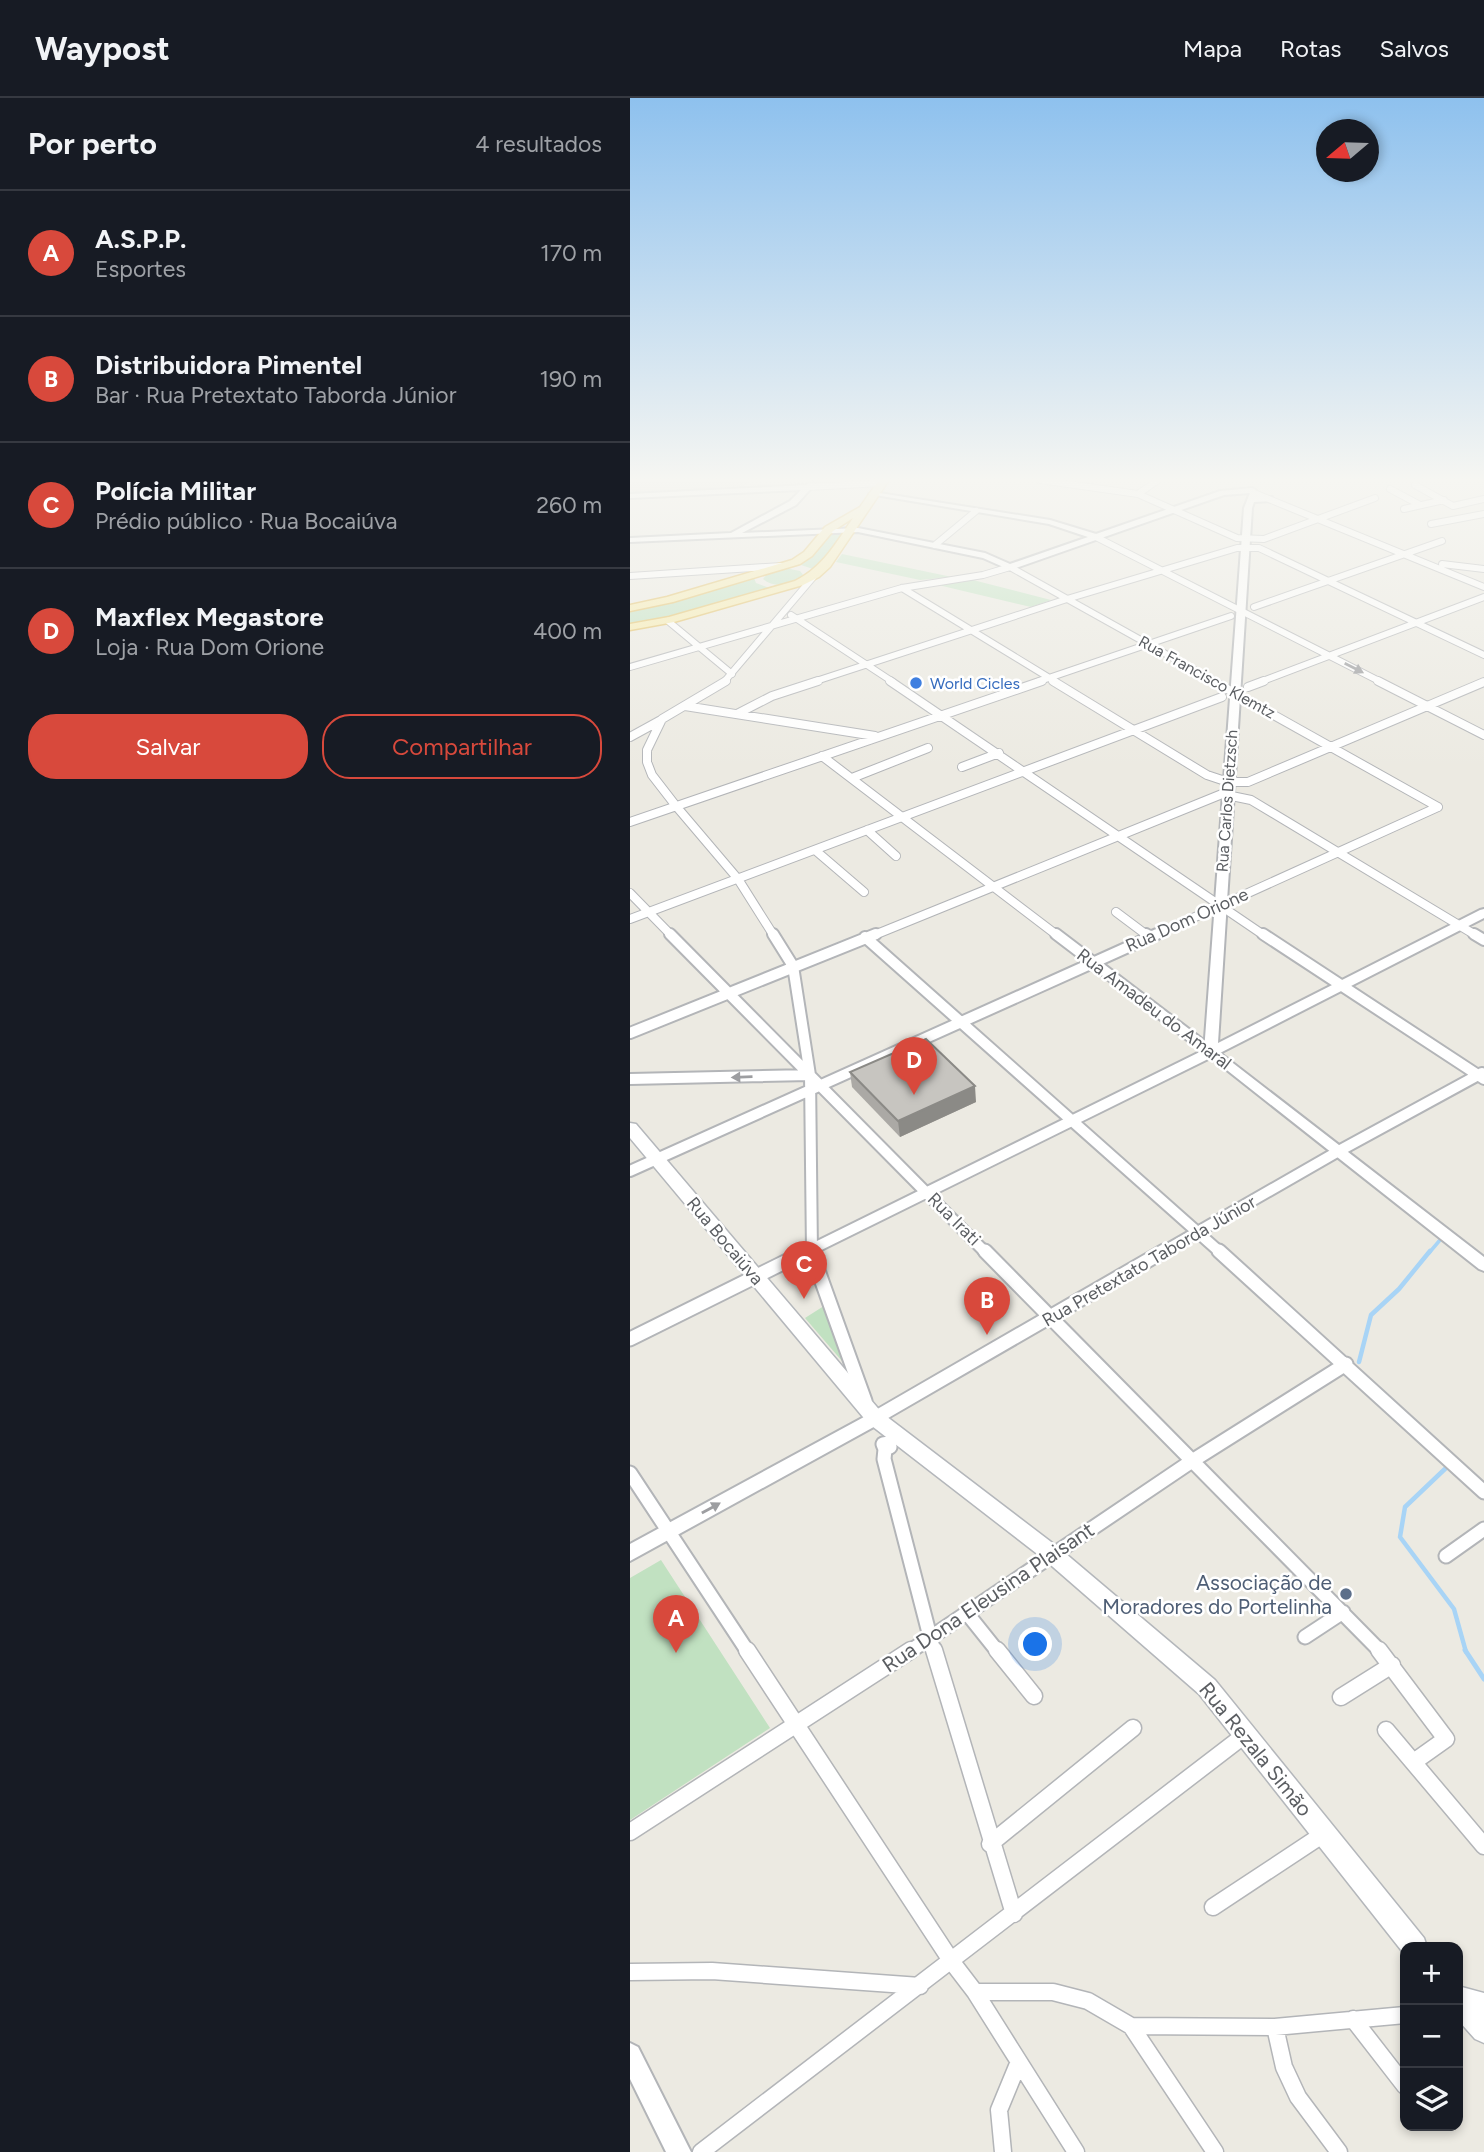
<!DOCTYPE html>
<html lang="pt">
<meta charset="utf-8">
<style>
:root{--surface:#171b24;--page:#242831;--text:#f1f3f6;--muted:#9ea1a6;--line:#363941;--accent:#d8493c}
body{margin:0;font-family:Figtree,sans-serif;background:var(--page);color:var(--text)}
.controls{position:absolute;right:21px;bottom:21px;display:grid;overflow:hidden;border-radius:14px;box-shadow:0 4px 10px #0003}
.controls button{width:63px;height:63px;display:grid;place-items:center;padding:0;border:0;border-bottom:2px solid var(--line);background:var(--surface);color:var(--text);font:35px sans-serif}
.compass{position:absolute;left:686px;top:21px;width:63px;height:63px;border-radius:50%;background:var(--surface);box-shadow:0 4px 10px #0003;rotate:251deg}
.you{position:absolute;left:406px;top:1547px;width:24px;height:24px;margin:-18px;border:5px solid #fff;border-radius:50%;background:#1a73e8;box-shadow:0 0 0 10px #1a73e833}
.badge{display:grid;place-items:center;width:46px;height:46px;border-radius:50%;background:var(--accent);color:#fff;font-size:23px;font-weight:700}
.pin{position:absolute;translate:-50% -58px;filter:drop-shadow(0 2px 4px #0008)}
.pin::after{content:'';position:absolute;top:37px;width:24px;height:21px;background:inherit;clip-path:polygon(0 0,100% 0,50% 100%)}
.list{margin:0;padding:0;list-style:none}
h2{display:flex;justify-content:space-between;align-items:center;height:91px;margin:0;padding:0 28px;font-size:30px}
h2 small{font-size:23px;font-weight:400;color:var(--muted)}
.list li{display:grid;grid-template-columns:46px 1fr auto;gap:21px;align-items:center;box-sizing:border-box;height:126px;padding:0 28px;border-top:2px solid var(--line)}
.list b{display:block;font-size:26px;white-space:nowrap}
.list p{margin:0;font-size:23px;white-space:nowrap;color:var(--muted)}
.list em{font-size:23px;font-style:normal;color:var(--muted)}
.actions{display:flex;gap:14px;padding:21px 28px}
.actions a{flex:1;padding:16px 0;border:2px solid var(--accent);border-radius:28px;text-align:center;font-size:24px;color:var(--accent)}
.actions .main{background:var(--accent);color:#fff}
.icon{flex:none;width:38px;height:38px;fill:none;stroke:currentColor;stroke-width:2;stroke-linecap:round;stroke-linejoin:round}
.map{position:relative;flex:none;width:854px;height:2054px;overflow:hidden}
header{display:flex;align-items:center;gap:42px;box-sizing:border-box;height:98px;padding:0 35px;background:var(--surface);border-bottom:2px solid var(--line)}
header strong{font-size:33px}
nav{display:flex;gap:38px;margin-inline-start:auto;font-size:24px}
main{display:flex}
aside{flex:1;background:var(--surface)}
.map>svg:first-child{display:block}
.education{fill:#dcd9d1}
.green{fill:#c1e1c1}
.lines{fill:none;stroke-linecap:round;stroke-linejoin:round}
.stream-far2{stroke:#a8d4f6;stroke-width:3.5}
.stream-far1{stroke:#a8d4f6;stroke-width:4.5}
.stream{stroke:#a8d4f6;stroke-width:5}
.minor-far4-casing{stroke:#b3b5b8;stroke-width:8}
.minor-far3-casing{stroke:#b3b5b8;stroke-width:10}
.minor-far2-casing{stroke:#b3b5b8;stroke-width:14}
.minor-far1-casing{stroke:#b3b5b8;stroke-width:17}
.minor-casing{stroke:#b3b5b8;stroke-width:19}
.tertiary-casing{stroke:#b3b5b8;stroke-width:4}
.secondary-casing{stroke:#b4b7bb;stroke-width:3}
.primary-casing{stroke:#e3c064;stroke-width:3}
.minor-far4{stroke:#fff;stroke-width:6}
.minor-far3{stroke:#fff;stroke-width:8}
.minor-far2{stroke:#fff;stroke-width:10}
.minor-far1{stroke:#fff;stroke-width:13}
.minor{stroke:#fff;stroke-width:16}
.tertiary{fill:#fff;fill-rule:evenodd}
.secondary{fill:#fff;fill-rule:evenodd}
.primary{fill:#f7ebac;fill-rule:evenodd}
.wall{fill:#aba9a5}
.shaded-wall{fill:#8b8a86}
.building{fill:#c7c5c0;stroke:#8b8a86;stroke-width:2}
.oneway{fill:#9d9ea1}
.shop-dot{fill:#3f7fe0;stroke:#fff;stroke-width:2.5}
.service-dot{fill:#5c6f8a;stroke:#fff;stroke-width:2.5}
.labels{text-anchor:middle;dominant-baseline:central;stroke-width:5;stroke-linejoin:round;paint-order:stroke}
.far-street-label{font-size:16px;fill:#5b5e62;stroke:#fff}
.far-shop-label{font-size:16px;fill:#366cbe;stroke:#fff;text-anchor:start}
.street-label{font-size:18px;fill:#5b5e62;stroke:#fff}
.near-service-label{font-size:21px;fill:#4e5e75;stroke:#fff;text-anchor:end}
.near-street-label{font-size:21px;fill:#5b5e62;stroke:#fff}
</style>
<header>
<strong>Waypost</strong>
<nav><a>Mapa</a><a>Rotas</a><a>Salvos</a></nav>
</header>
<main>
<aside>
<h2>Por perto<small>4 resultados</small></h2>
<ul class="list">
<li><span class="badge">A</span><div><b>A.S.P.P.</b><p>Esportes</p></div><em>170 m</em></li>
<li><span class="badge">B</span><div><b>Distribuidora Pimentel</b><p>Bar · Rua Pretextato Taborda Júnior</p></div><em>190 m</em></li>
<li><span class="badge">C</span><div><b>Polícia Militar</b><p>Prédio público · Rua Bocaiúva</p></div><em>260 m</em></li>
<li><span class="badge">D</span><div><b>Maxflex Megastore</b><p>Loja · Rua Dom Orione</p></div><em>400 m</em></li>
</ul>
<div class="actions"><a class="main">Salvar</a><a>Compartilhar</a></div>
</aside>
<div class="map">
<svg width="854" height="2054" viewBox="0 0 854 2054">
<rect width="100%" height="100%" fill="#eceae2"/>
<path class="education" d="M0,382H122L113,389L0,395Z"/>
<path class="green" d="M212,434L214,435L211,440L186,472L168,466L201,435Z
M212,456L322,479L290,482L206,464Z
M155,470L170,473L174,478C162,487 145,491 133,481L137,476Z
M124,480L126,485L142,491L42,520L0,528V511Z
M343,482L421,502L401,509L304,486Z
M197,1206L218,1270L175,1220Z
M31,1462L140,1630L0,1722V1480Z"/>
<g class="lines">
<path class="stream-far2" d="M799,1155L810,1142"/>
<path class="stream-far1" d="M729,1264L741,1217L769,1191L800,1153
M817,1369L775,1409L770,1439L824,1511L836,1554"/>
<path class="stream" d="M835,1552L854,1581"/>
<defs>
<path id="minor-far4" d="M410,382L508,396L607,440L634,441L745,400
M785,387L823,408L854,401
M179,389L251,385
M760,391L790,407
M624,395L854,489
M508,396L528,382
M774,411L814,402
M801,426L854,416
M466,439L751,584
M305,447L346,413
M812,466L854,471
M0,478L151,468
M272,490L426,584
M624,509L812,443
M161,517L263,584
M38,523L102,576
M0,569L272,490L353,477L380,469L586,584
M94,584L185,477
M183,584L437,501L607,450H629L854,557
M407,584L601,518
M630,584L854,499"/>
<path id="minor-far3" d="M96,583L32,621L17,652V664L22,677L46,708L108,781L144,838
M260,583L635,838
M423,583L577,677L598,684H618L854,584
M583,583L808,709
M748,583L854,637
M618,589L634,583
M55,608L245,638
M107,616L142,598L188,583
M0,639L31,622
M192,658L428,838
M332,669L369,655
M222,680L298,650
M0,724L412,583
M237,732L266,758
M185,752L234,794
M0,795L42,838
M486,814L518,838
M0,821L592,599
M242,838L592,696L621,702L847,838
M523,838L808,709"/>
<path id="minor-far2" d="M40,836L356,1155
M143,836L163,868L180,977L182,1155
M516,836L519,838
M633,836L854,981
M844,836L854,842
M235,839L591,1155
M0,935L246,836
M0,981L180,977
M0,1073L527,836
M174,1155L581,954L426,836
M531,1155L707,1054L852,975"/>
<path id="minor-far1" d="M181,1153L235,1303
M355,1153L751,1554
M589,1153L854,1394
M0,1241L177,1153
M245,1320L534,1153
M259,1345L260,1349L255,1351L253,1346Z
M255,1351L254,1361L304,1554
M0,1375L118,1554
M816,1458L854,1431
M336,1514L368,1554
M675,1539L713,1514
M279,1554L562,1363L716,1266"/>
<path id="minor" d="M117,1552L322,1864L345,1894L446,2054
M304,1552L384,1816
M367,1552L404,1598
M749,1552L816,1641L785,1663
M711,1599L762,1567
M756,1632L854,1748
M0,1734L281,1552
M360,1746L503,1630
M583,1809L695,1735
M0,1874L82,1873L290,1888
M345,1894H423L458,1903L501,1928L645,1929L775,1917
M723,1921L775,1988
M501,1928L585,2054
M645,1929L654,1969L668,1999L709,2054
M71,2054L616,1636
M373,2054L369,2012L388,1966"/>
<path id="tertiary" d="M181,384L185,386L166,407L112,435L228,430L355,455L380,466L458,439L419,426L239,396L243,394L420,422L466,436L590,393L622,390L626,392L624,394L627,396L626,399H642V403L624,404L622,410L588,945L850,812L854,811V820L590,955L854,1159V1173L849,1171L574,954L614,410L620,395L594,397L380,472L353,460L228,434L0,444V440L101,435L160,403L171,392L0,400V396L176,387Z
M245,1313L251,1315L253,1320L251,1325L0,1463V1446Z
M0,1945L8,1949L61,2054H36L0,1981Z"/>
<path id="secondary" d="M0,1025L6,1026L252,1315L429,1450L585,1582L794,1840L797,1849H775V1857L569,1596L415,1462L238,1325L0,1040Z
M828,1888L854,1895V1945L845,1941L828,1922Z"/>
<path id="primary" d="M249,382H259L200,469L189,479L173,487L44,524L0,532V526L39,519L165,483C193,469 206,445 223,420L203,433L182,458L170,466L43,504L0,513V507L37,499L162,462L174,454L195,429L230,409Z"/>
</defs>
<use href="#minor-far4" class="minor-far4-casing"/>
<use href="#minor-far3" class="minor-far3-casing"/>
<use href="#minor-far2" class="minor-far2-casing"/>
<use href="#minor-far1" class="minor-far1-casing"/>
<use href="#minor" class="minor-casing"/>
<use href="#tertiary" class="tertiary-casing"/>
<use href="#secondary" class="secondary-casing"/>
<use href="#primary" class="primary-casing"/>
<use href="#minor-far4" class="minor-far4"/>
<use href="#minor-far3" class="minor-far3"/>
<use href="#minor-far2" class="minor-far2"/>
<use href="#minor-far1" class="minor-far1"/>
<use href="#minor" class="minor"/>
<use href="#tertiary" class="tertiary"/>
<use href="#secondary" class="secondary"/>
<use href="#primary" class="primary"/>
</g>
<path class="wall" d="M220,974L346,1004L270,1039L222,989Z"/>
<path class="shaded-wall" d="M345,988L346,1004L270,1039L268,1023Z"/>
<path class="building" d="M296,941L345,988L268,1023L220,974Z"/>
<defs><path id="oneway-solid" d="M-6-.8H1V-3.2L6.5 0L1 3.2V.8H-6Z" transform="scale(1.75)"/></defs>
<g class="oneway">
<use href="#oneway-solid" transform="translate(724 570) rotate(27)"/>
<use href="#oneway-solid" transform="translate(112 979) rotate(178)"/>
<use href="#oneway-solid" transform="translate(81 1410) rotate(-29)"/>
</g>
<linearGradient id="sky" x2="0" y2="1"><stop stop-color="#8ec1ee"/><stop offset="0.57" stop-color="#f6f6f2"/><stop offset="1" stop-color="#f6f6f2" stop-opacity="0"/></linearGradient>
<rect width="854" height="670" fill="url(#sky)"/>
<circle class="shop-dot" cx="286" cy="585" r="7"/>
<circle class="service-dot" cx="716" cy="1496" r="7"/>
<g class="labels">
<g class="far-street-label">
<text transform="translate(577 579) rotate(29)">Rua Francisco Klemtz</text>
<text transform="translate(597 703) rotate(-86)">Rua Carlos Dietzsch</text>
</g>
<g class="far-shop-label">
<text x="300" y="585">World Cicles</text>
</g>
<g class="street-label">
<text transform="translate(557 822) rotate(-24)">Rua Dom Orione</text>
<text transform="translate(524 911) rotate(37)">Rua Amadeu do Amaral</text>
<text transform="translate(324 1121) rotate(45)">Rua Irati</text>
<text transform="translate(95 1143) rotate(50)">Rua Bocaiúva</text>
<text transform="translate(519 1163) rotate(-30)">Rua Pretextato Taborda Júnior</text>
</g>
<g class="near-service-label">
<text x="702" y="1484">Associação de<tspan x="702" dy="24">Moradores do Portelinha</tspan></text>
</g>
<g class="near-street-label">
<text transform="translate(358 1499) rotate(-34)">Rua Dona Eleusina Plaisant</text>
<text transform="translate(626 1651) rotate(51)">Rua Rezala Simão</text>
</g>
</g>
</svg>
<div class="controls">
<button>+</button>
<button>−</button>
<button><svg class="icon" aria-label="layers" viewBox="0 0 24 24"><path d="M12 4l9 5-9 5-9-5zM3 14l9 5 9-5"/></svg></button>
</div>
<svg class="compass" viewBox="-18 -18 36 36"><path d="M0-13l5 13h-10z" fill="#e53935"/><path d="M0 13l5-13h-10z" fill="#9ea1a6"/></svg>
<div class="you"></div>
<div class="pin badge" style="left:46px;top:1555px">A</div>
<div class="pin badge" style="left:357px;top:1237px">B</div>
<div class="pin badge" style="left:174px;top:1201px">C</div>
<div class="pin badge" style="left:284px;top:997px">D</div>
</div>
</main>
